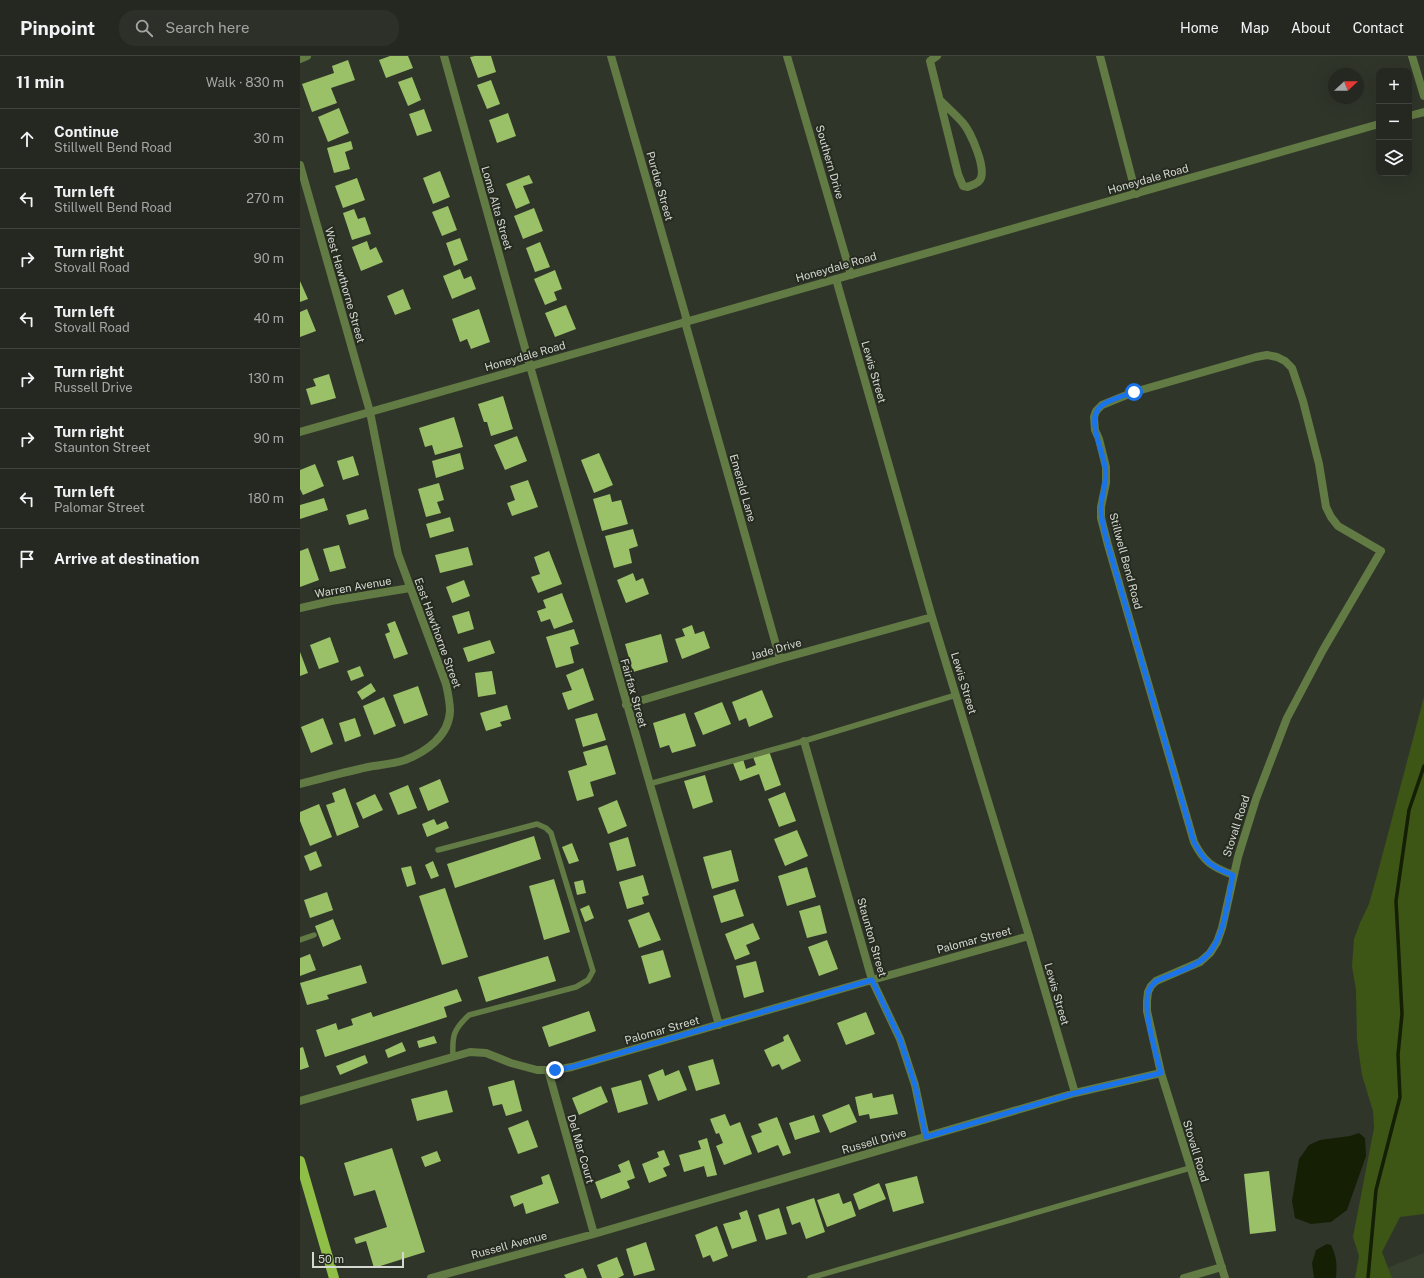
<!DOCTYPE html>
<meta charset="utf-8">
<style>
:root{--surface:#242820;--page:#2c3029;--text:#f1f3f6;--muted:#a3a6a5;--line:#41443e}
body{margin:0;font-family:"Public Sans",sans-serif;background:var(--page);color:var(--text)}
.controls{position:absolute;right:12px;top:12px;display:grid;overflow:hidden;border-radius:8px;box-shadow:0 4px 16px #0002}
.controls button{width:36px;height:36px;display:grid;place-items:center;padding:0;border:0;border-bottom:1px solid var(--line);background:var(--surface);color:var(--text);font:20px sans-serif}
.compass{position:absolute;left:1028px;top:12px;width:36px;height:36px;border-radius:50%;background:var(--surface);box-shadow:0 4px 16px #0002;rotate:68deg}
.scale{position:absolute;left:12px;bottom:10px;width:92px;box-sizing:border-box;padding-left:4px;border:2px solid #d5d8d1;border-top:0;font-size:11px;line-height:14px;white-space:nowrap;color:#d5d8d1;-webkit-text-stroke:3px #262b20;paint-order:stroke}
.stop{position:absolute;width:12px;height:12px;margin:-9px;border:3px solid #1a73e8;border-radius:50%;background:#fff}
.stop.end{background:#1a73e8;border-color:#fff;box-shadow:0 1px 4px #0008}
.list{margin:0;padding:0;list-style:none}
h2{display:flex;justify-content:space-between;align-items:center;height:52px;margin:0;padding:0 16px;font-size:17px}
h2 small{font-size:13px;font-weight:400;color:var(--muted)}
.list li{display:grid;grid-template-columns:26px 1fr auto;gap:12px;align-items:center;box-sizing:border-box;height:60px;padding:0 16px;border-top:1px solid var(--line)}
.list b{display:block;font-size:15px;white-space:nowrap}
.list p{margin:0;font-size:13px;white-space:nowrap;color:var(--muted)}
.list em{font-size:13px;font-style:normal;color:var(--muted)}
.icon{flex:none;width:22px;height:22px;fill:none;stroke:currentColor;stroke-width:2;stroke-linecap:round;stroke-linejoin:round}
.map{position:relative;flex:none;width:1124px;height:1222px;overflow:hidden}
header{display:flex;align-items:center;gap:24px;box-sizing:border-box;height:56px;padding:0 20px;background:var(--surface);border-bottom:1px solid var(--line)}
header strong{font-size:19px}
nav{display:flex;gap:22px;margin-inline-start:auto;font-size:14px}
.search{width:280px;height:36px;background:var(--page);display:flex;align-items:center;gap:10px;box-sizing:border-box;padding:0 14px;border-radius:16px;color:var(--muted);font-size:15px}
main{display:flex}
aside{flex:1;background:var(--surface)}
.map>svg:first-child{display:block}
.built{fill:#373f2e}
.green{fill:#3d5615}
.water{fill:#141f04}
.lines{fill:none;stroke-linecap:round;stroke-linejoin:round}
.stream{stroke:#141f04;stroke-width:3.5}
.building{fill:#9ac167}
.service{stroke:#627a43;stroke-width:5.5}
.minor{stroke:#627a43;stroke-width:8}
.tertiary{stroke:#627a43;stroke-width:8}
.primary{stroke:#8fbf47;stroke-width:10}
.route{stroke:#1a73e8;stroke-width:5}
.labels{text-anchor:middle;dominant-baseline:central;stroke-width:4;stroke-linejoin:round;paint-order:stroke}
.street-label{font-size:11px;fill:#d5d8d1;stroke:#262b20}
</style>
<header>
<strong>Pinpoint</strong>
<div class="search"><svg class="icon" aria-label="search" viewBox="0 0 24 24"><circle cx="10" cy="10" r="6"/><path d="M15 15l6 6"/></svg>Search here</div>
<nav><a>Home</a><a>Map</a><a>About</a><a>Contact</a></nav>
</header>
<main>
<aside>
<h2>11 min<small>Walk · 830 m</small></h2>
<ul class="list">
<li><svg class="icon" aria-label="ahead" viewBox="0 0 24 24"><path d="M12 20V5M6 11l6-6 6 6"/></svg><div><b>Continue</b><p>Stillwell Bend Road</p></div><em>30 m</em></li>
<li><svg class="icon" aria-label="left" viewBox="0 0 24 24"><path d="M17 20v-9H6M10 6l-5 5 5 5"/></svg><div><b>Turn left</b><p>Stillwell Bend Road</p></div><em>270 m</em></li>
<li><svg class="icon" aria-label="right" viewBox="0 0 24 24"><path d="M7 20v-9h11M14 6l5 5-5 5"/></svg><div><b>Turn right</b><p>Stovall Road</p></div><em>90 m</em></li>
<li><svg class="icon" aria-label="left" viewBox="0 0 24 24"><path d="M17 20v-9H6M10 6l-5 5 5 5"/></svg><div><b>Turn left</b><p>Stovall Road</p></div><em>40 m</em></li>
<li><svg class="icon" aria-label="right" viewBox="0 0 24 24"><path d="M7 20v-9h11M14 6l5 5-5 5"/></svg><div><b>Turn right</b><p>Russell Drive</p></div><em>130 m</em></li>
<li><svg class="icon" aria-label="right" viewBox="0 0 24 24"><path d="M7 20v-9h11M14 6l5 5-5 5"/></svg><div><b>Turn right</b><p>Staunton Street</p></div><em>90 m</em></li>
<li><svg class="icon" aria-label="left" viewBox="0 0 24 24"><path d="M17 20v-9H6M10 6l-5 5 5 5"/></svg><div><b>Turn left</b><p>Palomar Street</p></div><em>180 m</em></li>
<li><svg class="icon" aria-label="arrive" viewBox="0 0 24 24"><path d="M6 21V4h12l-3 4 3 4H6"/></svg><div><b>Arrive at destination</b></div></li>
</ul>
</aside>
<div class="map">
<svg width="1124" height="1222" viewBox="0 0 1124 1222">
<rect width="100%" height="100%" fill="#30352a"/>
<path class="built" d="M1124,1197V1222H1059L1065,1221Z"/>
<path class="green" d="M1124,641V1158L1100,1161L1082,1196L1092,1222H1055L1059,1200L1053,1181L1074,1072L1073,1055L1062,1019L1057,984L1056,934L1052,910L1054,883L1060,867L1069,848L1079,812Z"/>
<path class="water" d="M1059,1077L1065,1082L1066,1100L1047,1154L1031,1166L1011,1168L995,1162L992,1145L999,1103L1009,1089L1020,1084L1050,1080Z
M1027,1188L1031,1189C1037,1201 1037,1209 1036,1222H1014L1012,1207L1016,1194Z"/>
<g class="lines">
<path class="stream" d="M1068,1222L1076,1134L1100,1041L1098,999L1102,958L1096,845L1109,754L1124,710"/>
</g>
<path class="building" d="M90,0H108L113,12L86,22L79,4Z
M175,0H191L196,16L178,22L170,1Z
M48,4L55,24L31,32L37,47L12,56L2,28L34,17L32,10Z
M112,21L121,44L108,50L98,26Z
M191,24L200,48L187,53L177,29Z
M39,52L49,77L28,86L18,61Z
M124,53L132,75L117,80L109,58Z
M208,57L216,80L197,87L189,64Z
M51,85L53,93L45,96L50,113L34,117L27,92Z
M140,115L150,141L133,148L123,122Z
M229,119L233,127L223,130L230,147L216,153L206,128Z
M57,122L65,144L43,152L35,130Z
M148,150L157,174L142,180L132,156Z
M234,152L243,175L223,183L214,160Z
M54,153L58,163L65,161L71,178L52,184L43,157Z
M160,182L168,204L154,210L146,187Z
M67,185L70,194L76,191L83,206L61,215L52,191Z
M240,186L250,211L235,216L226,192Z
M160,213L164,223L171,220L176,233L152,243L143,220Z
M255,214L262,233L254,236L257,244L245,249L234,223Z
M0,225L8,243L0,246Z
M103,233L111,253L95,259L87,240Z
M266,249L276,273L255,281L245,257Z
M7,253L16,275L0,281V256Z
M179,253L190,286L171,293L167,283L160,286L152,263Z
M29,318L36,342L11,349L6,333L16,330L13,323Z
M203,340L213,373L191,380L187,366H184L178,348Z
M154,361L163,391L135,399L132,389L125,391L119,372Z
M217,380L227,405L205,414L194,389Z
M160,397L164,413L136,422L132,405Z
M299,397L313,429L294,437L281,404Z
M53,400L59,419L43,424L37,405Z
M15,408L24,430L3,439L0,433V414Z
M228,424L238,451L212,460L207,447L215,444L210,430Z
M139,427L144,444L137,446L141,457L126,461L118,433Z
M310,438L312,446L321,444L328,468L302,475L293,443Z
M24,442L28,454L0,463V449Z
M66,453L69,463L49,469L46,459Z
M150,461L154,475L130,482L126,468Z
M333,473L338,490L329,493L332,507L314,512L305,480Z
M39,489L46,512L30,516L23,493Z
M168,491L173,509L140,517L135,499Z
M8,492L19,524L0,531V495Z
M249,495L262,528L238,537L231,521L240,518L234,501Z
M333,517L336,525L343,522L349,538L326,547L317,524Z
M164,524L170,540L152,547L146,531Z
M262,537L273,566L254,573L250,563L241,566L237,555L246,552L243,544Z
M169,555L174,573L158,578L152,560Z
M95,565L108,598L94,603L85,578L90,576L87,568Z
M392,569L395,578L404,575L410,592L382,603L375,583L385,580L382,573Z
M274,573L279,588L270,591L274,607L256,612L246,581Z
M361,578L368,606L333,616L325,588Z
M30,581L39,606L19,613L10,589Z
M190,584L195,597L168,606L163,592Z
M0,596L8,617L0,620Z
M60,610L64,620L51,625L47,615Z
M283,612L294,644L268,654L262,637L272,634L266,619Z
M192,615L196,638L178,641L175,617Z
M71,627L76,635L62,644L57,636Z
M118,630L128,659L104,668L93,639Z
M462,634L473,661L449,671L446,662L439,665L432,646Z
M84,641L96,670L74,679L63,650Z
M422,646L431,668L403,679L394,657Z
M207,649L211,663L200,666L202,670L186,675L180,657Z
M297,657L306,684L283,691L275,663Z
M385,657L396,690L372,697L369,689L360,692L353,667Z
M23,662L33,688L11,697L1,671Z
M55,662L61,680L45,686L39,667Z
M307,689L316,718L290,726L294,740L277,745L268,715L287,709L283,696Z
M469,695L481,729L465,735L459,718L440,725L433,707L443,703L446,713L456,709L453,701Z
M405,719L413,746L393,753L384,725Z
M140,723L149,746L128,755L119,732Z
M108,729L117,752L98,759L89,737Z
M45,732L59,771L37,780L26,749L35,746L32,737Z
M485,736L496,765L479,771L468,743Z
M75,738L83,754L63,763L56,747Z
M317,744L327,770L308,778L298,752Z
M19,748L32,781L10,790L0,765V756Z
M134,763L137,769L146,765L149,772L127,781L122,768Z
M497,774L508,800L485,810L474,783Z
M234,780L241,803L155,832L147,808Z
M328,781L336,810L317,815L309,787Z
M272,787L279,805L269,808L262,791Z
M431,794L439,825L412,833L403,801Z
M16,795L22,810L10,815L4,800Z
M133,805L139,820L131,823L125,809Z
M111,810L116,828L107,831L101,812Z
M507,811L516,841L487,850L478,820Z
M343,819L349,839L342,841L344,848L327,853L319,826Z
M254,823L270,876L244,884L229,830Z
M283,824L286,837L277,839L274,826Z
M145,832L168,901L142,909L119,840Z
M435,833L444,860L421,867L413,840Z
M27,836L33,854L10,862L4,844Z
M289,849L294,862L285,866L280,853Z
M520,849L527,877L507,882L499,855Z
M349,856L361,884L339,892L328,864Z
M33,863L41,883L23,891L15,870Z
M453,867L460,883L446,889L450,898L435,904L425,878Z
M527,884L538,913L519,920L508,891Z
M363,894L371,921L349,928L341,900Z
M10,898L16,914L0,920V902Z
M248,900L256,925L186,946L178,921Z
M456,905L464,936L444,942L436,910Z
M61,909L67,927L27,939L29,943L7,949L0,927Z
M157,933L162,945L144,951L147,961L25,1001L16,974L36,967L38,974L53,969L51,963L71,956L73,961Z
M289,955L296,975L249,991L242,971Z
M566,956L575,978L546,989L537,967Z
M488,978L501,1005L482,1014L479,1008L472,1011L464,994L484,985L483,981Z
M134,980L137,987L119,992L117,985Z
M102,986L106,995L88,1002L85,994Z
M3,991L9,1011L0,1014V992Z
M65,999L68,1007L40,1019L36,1010Z
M413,1003L420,1028L396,1035L388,1010Z
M363,1013L365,1020L379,1014L387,1034L358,1045L348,1019Z
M214,1024L222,1055L206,1060L202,1048L193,1050L188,1031Z
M341,1024L348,1048L318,1057L311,1032Z
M301,1030L308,1046L279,1059L272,1042Z
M147,1034L153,1056L117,1065L111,1043Z
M572,1037L573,1042L593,1038L598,1058L570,1063L569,1058L559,1060L555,1041Z
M549,1048L557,1066L530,1077L522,1059Z
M425,1058L430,1070L440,1066L452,1098L424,1109L416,1090L423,1087L419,1077L416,1078L410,1063Z
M514,1059L520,1076L495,1084L489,1067Z
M477,1061L491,1097L483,1100L478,1089L458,1097L451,1080L462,1076L458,1068Z
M228,1064L238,1091L218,1098L208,1072Z
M407,1082L417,1119L407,1121L404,1110L384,1116L379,1099L401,1093L398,1085Z
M92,1092L125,1196L74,1212L66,1185L56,1188L54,1182L87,1171L75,1134L54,1140L44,1107Z
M364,1094L370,1109L363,1112L367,1120L349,1127L342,1108L359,1101L357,1096Z
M137,1095L141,1105L125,1111L121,1101Z
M329,1104L335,1122L327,1125L330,1132L301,1143L295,1126L321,1116L318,1109Z
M969,1115L976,1175L950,1178L944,1118Z
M249,1118L259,1147L226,1158L223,1147L214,1151L210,1140L243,1128L241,1121Z
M617,1120L624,1147L593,1156L585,1128Z
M579,1127L586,1143L559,1154L553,1138Z
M539,1137L543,1148L551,1145L556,1160L527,1171L517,1144Z
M514,1142L525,1176L506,1183L500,1166L492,1169L486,1151Z
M479,1152L487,1178L466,1184L458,1159Z
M447,1154L457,1185L432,1193L423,1168L441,1163L439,1157Z
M417,1170L428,1200L413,1206L410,1199L403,1202L395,1179Z
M346,1186L355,1214L334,1220L326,1193Z
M317,1201L324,1219L318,1222H302L297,1209Z
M283,1212L287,1222H266L264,1219Z"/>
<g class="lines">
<path class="service" d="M349,728L504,685L656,639
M138,794L237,768L246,772L251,777L293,915L288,924L276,931L169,959C153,974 152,980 153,1001
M0,884L14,879
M510,1222L890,1112"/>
<path class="minor" d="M144,0L230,310L419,969
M311,0L386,261L385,266L480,603
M487,0L551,219
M637,0L630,5L658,118L663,130L668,131C671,129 677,128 679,125C689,116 670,75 663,67C656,59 648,52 640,44
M800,0L836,138
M0,109L70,356L98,498L146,628C148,637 150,646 150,655C149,680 126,696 105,704C93,708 80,709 68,711C45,716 23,722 0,728
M536,223L632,561L729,880L775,1037
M0,552L31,545L110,532
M326,649L480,603L632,561
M504,685L572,924L600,983L615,1029L626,1081
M248,1014L294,1178
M0,1045L170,996L186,997L211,1007L237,1014H255L272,1011L572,924L729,880
M131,1222L294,1178L775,1037L861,1017
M884,1222L922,1211
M925,1222L861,1017L847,955V945L848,936L851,930L856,925L900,906L910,897L917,886L922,872L938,801L956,743L987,662L1023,594L1081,495L1038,470L1031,461L1026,451L1019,408L1003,345L992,312L985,305L977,301L967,299L956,301L834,336L802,349L796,355L794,361L795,374L799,383L806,411V427L801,451V462L808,489L894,786C904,806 912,811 933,819"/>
<path class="tertiary" d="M1112,0L1124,40
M0,3L7,0
M1109,60L1124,56
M0,376L1079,68"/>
<path class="primary" d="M0,1105L34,1222"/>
</g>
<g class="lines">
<path class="route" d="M255,1014L272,1011L572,924L600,983L615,1029L626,1081L775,1037L861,1017C856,997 843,956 848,937C849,932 852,929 856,925C870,919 886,914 899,906C925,890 927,846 933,819C912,811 904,806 894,786L808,489C805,477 801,465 801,453C801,438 808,425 805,411C803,396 789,367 797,355C802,345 824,340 834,336"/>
</g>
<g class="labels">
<g class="street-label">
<text transform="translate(530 106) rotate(74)">Southern Drive</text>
<text transform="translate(848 123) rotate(-16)">Honeydale Road</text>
<text transform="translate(360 130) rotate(74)">Purdue Street</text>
<text transform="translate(197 152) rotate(74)">Loma Alta Street</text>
<text transform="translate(536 211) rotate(-16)">Honeydale Road</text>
<text transform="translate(45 229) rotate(74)">West Hawthorne Street</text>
<text transform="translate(225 300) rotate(-16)">Honeydale Road</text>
<text transform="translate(574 316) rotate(74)">Lewis Street</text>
<text transform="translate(443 432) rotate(74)">Emerald Lane</text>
<text transform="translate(826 505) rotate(75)">Stillwell Bend Road</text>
<text transform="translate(53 531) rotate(-10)">Warren Avenue</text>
<text transform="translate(138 577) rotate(70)">East Hawthorne Street</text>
<text transform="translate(476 593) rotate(-16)">Jade Drive</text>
<text transform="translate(664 627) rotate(73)">Lewis Street</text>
<text transform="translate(334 637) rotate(74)">Fairfax Street</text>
<text transform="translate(936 770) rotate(-72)">Stovall Road</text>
<text transform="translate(572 881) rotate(74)">Staunton Street</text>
<text transform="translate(674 884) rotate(-15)">Palomar Street</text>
<text transform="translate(757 938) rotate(74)">Lewis Street</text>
<text transform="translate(362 974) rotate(-16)">Palomar Street</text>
<text transform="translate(574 1085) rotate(-16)">Russell Drive</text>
<text transform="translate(281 1093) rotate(74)">Del Mar Court</text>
<text transform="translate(896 1095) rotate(73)">Stovall Road</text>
<text transform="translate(209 1189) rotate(-15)">Russell Avenue</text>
</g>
</g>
</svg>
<div class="controls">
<button>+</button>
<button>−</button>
<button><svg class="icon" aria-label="layers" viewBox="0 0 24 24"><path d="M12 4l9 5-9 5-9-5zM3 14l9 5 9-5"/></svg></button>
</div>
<svg class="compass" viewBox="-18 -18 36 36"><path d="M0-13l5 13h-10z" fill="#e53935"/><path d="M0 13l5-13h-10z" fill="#a3a6a5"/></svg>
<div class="scale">50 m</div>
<div class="stop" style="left:834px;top:336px"></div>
<div class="stop end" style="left:255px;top:1014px"></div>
</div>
</main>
